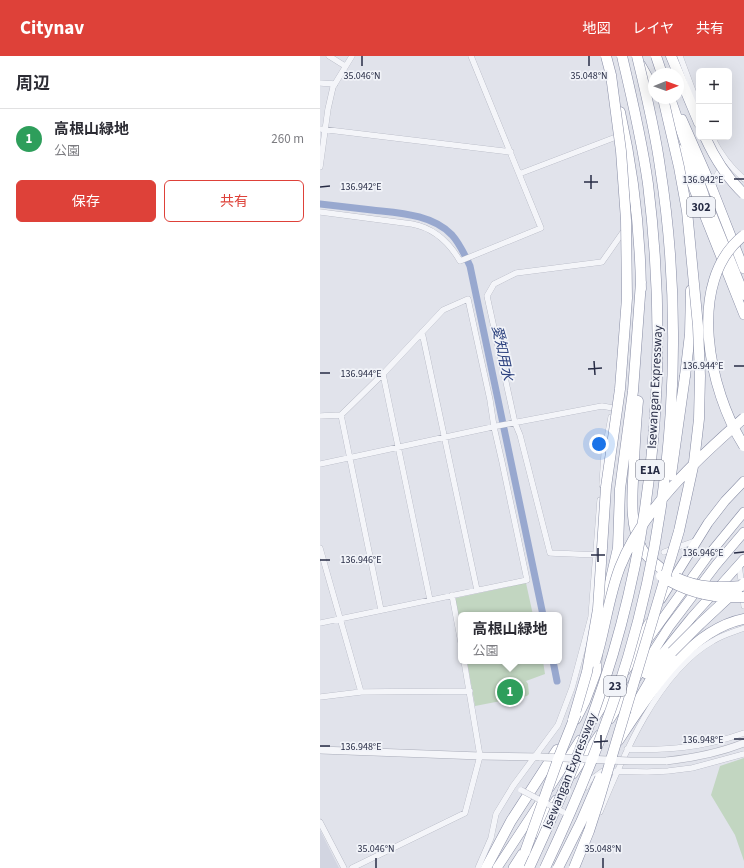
<!DOCTYPE html>
<html lang="ja">
<meta charset="utf-8">
<style>
:root{--surface:#fff;--page:#f2f2f3;--text:#2b2b33;--muted:#7c7c81;--line:#e1e1e2;--accent:#de4139}
body{margin:0;font-family:"Source Sans 3","Noto Sans JP",sans-serif;background:var(--page);color:var(--text)}
.controls{position:absolute;right:12px;top:12px;display:grid;overflow:hidden;border-radius:6px;box-shadow:0 4px 16px #0002}
.controls button{width:36px;height:36px;display:grid;place-items:center;padding:0;border:0;border-bottom:1px solid var(--line);background:var(--surface);color:var(--text);font:20px sans-serif}
.compass{position:absolute;left:328px;top:12px;width:36px;height:36px;border-radius:50%;background:var(--surface);box-shadow:0 4px 16px #0002;rotate:89deg}
.you{position:absolute;left:279px;top:388px;width:14px;height:14px;margin:-10px;border:3px solid #fff;border-radius:50%;background:#1a73e8;box-shadow:0 0 0 6px #1a73e833}
.badge{display:grid;place-items:center;width:26px;height:26px;border-radius:50%;background:var(--accent);color:#fff;font-size:13px;font-weight:700}
.pin{position:absolute;translate:-50% -50%;border:2px solid #fff;box-shadow:0 1px 4px #0006}
.popup{position:absolute;left:138px;top:556px;width:104px;height:52px;box-sizing:border-box;display:grid;place-content:center;border-radius:6px;background:var(--surface);filter:drop-shadow(0 1px 3px #0005);font-size:13px;white-space:nowrap;color:var(--muted)}
.popup b{font-size:15px;color:var(--text)}
.popup::after{content:'';position:absolute;left:50%;top:100%;margin-left:-8px;border:8px solid transparent;border-top-color:var(--surface)}
.list{margin:0;padding:0;list-style:none}
h2{display:flex;justify-content:space-between;align-items:center;height:52px;margin:0;padding:0 16px;font-size:17px}
h2 small{font-size:13px;font-weight:400;color:var(--muted)}
.list li{display:grid;grid-template-columns:26px 1fr auto;gap:12px;align-items:center;box-sizing:border-box;height:60px;padding:0 16px;border-top:1px solid var(--line)}
.list b{display:block;font-size:15px;white-space:nowrap}
.list p{margin:0;font-size:13px;white-space:nowrap;color:var(--muted)}
.list em{font-size:13px;font-style:normal;color:var(--muted)}
.actions{display:flex;gap:8px;padding:12px 16px}
.actions a{flex:1;padding:9px 0;border:1px solid var(--accent);border-radius:6px;text-align:center;font-size:14px;color:var(--accent)}
.actions .main{background:var(--accent);color:#fff}
.map{position:relative;flex:none;width:424px;height:812px;overflow:hidden}
header{display:flex;align-items:center;gap:24px;box-sizing:border-box;height:56px;padding:0 20px;background:var(--accent);color:#fff}
header strong{font-size:19px}
nav{display:flex;gap:22px;margin-inline-start:auto;font-size:14px}
main{display:flex}
aside{flex:1;background:var(--surface)}
.map>svg:first-child{display:block}
.built{fill:#d2d5e1}
.green{fill:#c2d6c1}
.lines{fill:none;stroke-linecap:round;stroke-linejoin:round}
.canal{stroke:#98a8cf;stroke-width:7}
.minor-casing{stroke:#a9acb9;stroke-width:6}
.tertiary-casing{stroke:#a9acb9;stroke-width:8}
.trunk-casing{stroke:#878ca4;stroke-width:10}
.motorway-casing{stroke:#878ca4;stroke-width:11}
.minor{stroke:#f4f5f9;stroke-width:5.5}
.tertiary{stroke:#f4f5f9;stroke-width:7}
.trunk{stroke:#fff;stroke-width:9}
.motorway{stroke:#fff;stroke-width:10}
.minor-bridge-casing{stroke:#a9acb9;stroke-width:6;stroke-linecap:butt}
.tertiary-bridge-casing{stroke:#a9acb9;stroke-width:8;stroke-linecap:butt}
.motorway-bridge-casing{stroke:#878ca4;stroke-width:11;stroke-linecap:butt}
.minor-bridge{stroke:#f4f5f9;stroke-width:5.5}
.tertiary-bridge{stroke:#f4f5f9;stroke-width:7}
.motorway-bridge{stroke:#fff;stroke-width:10}
.ticks{fill:none;stroke:#272c45;stroke-width:1.5}
.labels{text-anchor:middle;dominant-baseline:central;stroke-width:3.5;stroke-linejoin:round;paint-order:stroke}
.shield{fill:#f1f3f8;stroke:#64687b;stroke-width:1}
.shield-label{font-size:12px;font-weight:bold;fill:#272c45}
.street-label{font-size:13px;fill:#272c45;stroke:#f1f3f8}
.water-label{font-size:14px;font-style:italic;fill:#2c417e;stroke:#f1f3f8}
.ticks-label{font-size:10px;text-anchor:middle;fill:#272c45;stroke:#f1f3f8;stroke-width:3.5;stroke-linejoin:round;paint-order:stroke}
</style>
<header>
<strong>Citynav</strong>
<nav><a>地図</a><a>レイヤ</a><a>共有</a></nav>
</header>
<main>
<aside>
<h2>周辺<small></small></h2>
<ul class="list">
<li><span class="badge" style="background:#2e9e5b">1</span><div><b>高根山緑地</b><p>公園</p></div><em>260 m</em></li>
</ul>
<div class="actions"><a class="main">保存</a><a>共有</a></div>
</aside>
<div class="map">
<svg width="424" height="812" viewBox="0 0 424 812">
<rect width="100%" height="100%" fill="#e1e3eb"/>
<path class="built" d="M0,774L19,812H0Z"/>
<path class="green" d="M206,527L213,559H141V574L135,544L136,542Z
M147,605H223L225,618L206,625L208,628L209,638L207,640L155,650Z
M424,702V805L415,779L391,739L400,710Z"/>
<g class="lines">
<path class="canal" d="M0,148C17,150 34,152 52,154C78,157 112,158 132,179C140,188 145,199 150,210L223,559
M233,605L237,625"/>
<defs>
<path id="minor" d="M9,0L25,10
M360,0L379,51
M0,27L15,28
M0,73L191,96
M392,81C400,97 410,111 424,123
M0,111L8,53L13,31L32,0
M199,118L296,81
M391,129L403,109
M0,156L92,168C114,172 129,186 140,205L221,172L151,0
M102,276L157,534
M63,318L110,544
M21,359L61,554
M0,360L21,359L63,318L123,254L148,243L170,344L174,371L182,406L207,524L0,567
M0,408L177,370L282,350L293,352
M282,429L284,399L291,361
M0,492L41,636
M344,496L375,485
M278,499L230,497L200,379L195,367L167,240L174,228L196,217L282,206L303,176
M419,509L422,531
M132,539L141,587
M423,539L424,550
M0,641L41,636L150,635
M307,693C349,695 384,691 424,677
M266,731L269,725L283,715L327,716L348,715L372,712L424,698
M280,756C303,700 338,616 393,585C402,579 414,576 424,572
M0,766L24,812
M32,812L145,757L160,700L144,605
M158,812L171,782L176,758L193,730L238,669L252,632L271,561L280,444"/>
<path id="tertiary" d="M0,694L160,700L221,701
M346,705C373,702 399,697 424,687"/>
<path id="trunk" d="M321,9L334,32
M362,63L391,129L424,213
M358,93L424,259
M341,543L388,467L405,445L424,425
M315,593L329,567
M305,615L387,501L424,456
M326,618L372,561L424,503
M274,663L298,625
M290,663L349,571L396,509L424,476
M253,718L279,679
M230,731L260,684
M214,778L236,744
M177,812L221,745
M193,812L202,798"/>
<path id="motorway" d="M351,0L379,67
M350,42L384,140L424,239
M300,56C313,114 320,173 321,233
M365,320L370,278L371,234
M318,345C316,365 315,385 314,405C313,433 308,467 322,493C326,501 336,508 343,514
M285,548L298,492L300,433L313,335L321,226
M314,652L331,623L352,596
M256,663L265,645L276,616L277,598
M298,685C327,641 368,574 424,563
M166,812L191,765L237,694
M199,812L205,796"/>
</defs>
<use href="#minor" class="minor-casing"/>
<use href="#tertiary" class="tertiary-casing"/>
<use href="#trunk" class="trunk-casing"/>
<use href="#motorway" class="motorway-casing"/>
<use href="#minor" class="minor"/>
<use href="#tertiary" class="tertiary"/>
<use href="#trunk" class="trunk"/>
<use href="#motorway" class="motorway"/>
<defs>
<path id="minor-bridge" d="M201,734L243,756"/>
<path id="tertiary-bridge" d="M221,701L310,705H346"/>
<path id="motorway-bridge" d="M336,0L342,18
M385,81C395,103 407,122 424,138
M424,179C365,225 389,335 424,390
M351,419L365,320
M341,520C366,536 394,543 424,541
M357,522C378,532 400,532 422,530
M352,596L380,568L424,527
M275,606C285,575 288,542 300,511C322,454 378,402 424,362
M253,664L267,616L278,553L286,431L300,333L307,242L306,164L301,95L291,19L286,0
M205,796L240,698L256,658
M209,812C245,734 279,653 301,569C339,425 346,275 328,128C322,85 312,42 302,0
M225,812C257,744 286,674 308,601C354,447 365,270 340,111C335,74 326,37 317,0
M238,812L261,766L280,722
M254,812L269,775L278,747L359,475L374,406L379,363L380,320L378,270L367,155L359,111L343,42"/>
</defs>
<use href="#minor-bridge" class="minor-bridge-casing"/>
<use href="#tertiary-bridge" class="tertiary-bridge-casing"/>
<use href="#motorway-bridge" class="motorway-bridge-casing"/>
<use href="#minor-bridge" class="minor-bridge"/>
<use href="#tertiary-bridge" class="tertiary-bridge"/>
<use href="#motorway-bridge" class="motorway-bridge"/>
</g>
<path class="ticks" d="M42,0V10M269,0V10M271,119V133M414,123H424M264,126H278M0,131L10,130M274,305L275,319M414,310H424M268,313L282,312M0,317H10M278,492V506M414,497L424,496M271,499H285M0,504H10M281,679V693M414,683H424M274,686L288,685M0,690H10M56,802V812M283,802V812"/>
<g class="labels">
<g class="shield">
<rect x="367" y="141" width="28" height="20" rx="3"/>
<rect x="316" y="404" width="28" height="20" rx="3"/>
<rect x="284" y="620" width="22" height="20" rx="3"/>
</g>
<g class="shield-label">
<text x="381" y="151">302</text>
<text x="330" y="414">E1A</text>
<text x="295" y="630">23</text>
</g>
<g class="street-label">
<text transform="translate(335 331) rotate(-87)">Isewangan Expressway</text>
<text transform="translate(250 715) rotate(-68)">Isewangan Expressway</text>
</g>
<g class="water-label">
<text transform="translate(182 297) rotate(78)">愛知用水</text>
</g>
</g>
<g class="ticks-label">
<text x="42" y="23">35.046°N</text>
<text x="269" y="23">35.048°N</text>
<text x="383" y="127">136.942°E</text>
<text x="41" y="134">136.942°E</text>
<text x="383" y="313">136.944°E</text>
<text x="41" y="321">136.944°E</text>
<text x="383" y="500">136.946°E</text>
<text x="41" y="507">136.946°E</text>
<text x="383" y="687">136.948°E</text>
<text x="41" y="694">136.948°E</text>
<text x="56" y="796">35.046°N</text>
<text x="283" y="796">35.048°N</text>
</g>
</svg>
<div class="controls">
<button>+</button>
<button>−</button>
</div>
<svg class="compass" viewBox="-18 -18 36 36"><path d="M0-13l5 13h-10z" fill="#e53935"/><path d="M0 13l5-13h-10z" fill="#7c7c81"/></svg>
<div class="you"></div>
<div class="pin badge" style="left:190px;top:636px;background:#2e9e5b">1</div>
<div class="popup"><b>高根山緑地</b>公園</div>
</div>
</main>
